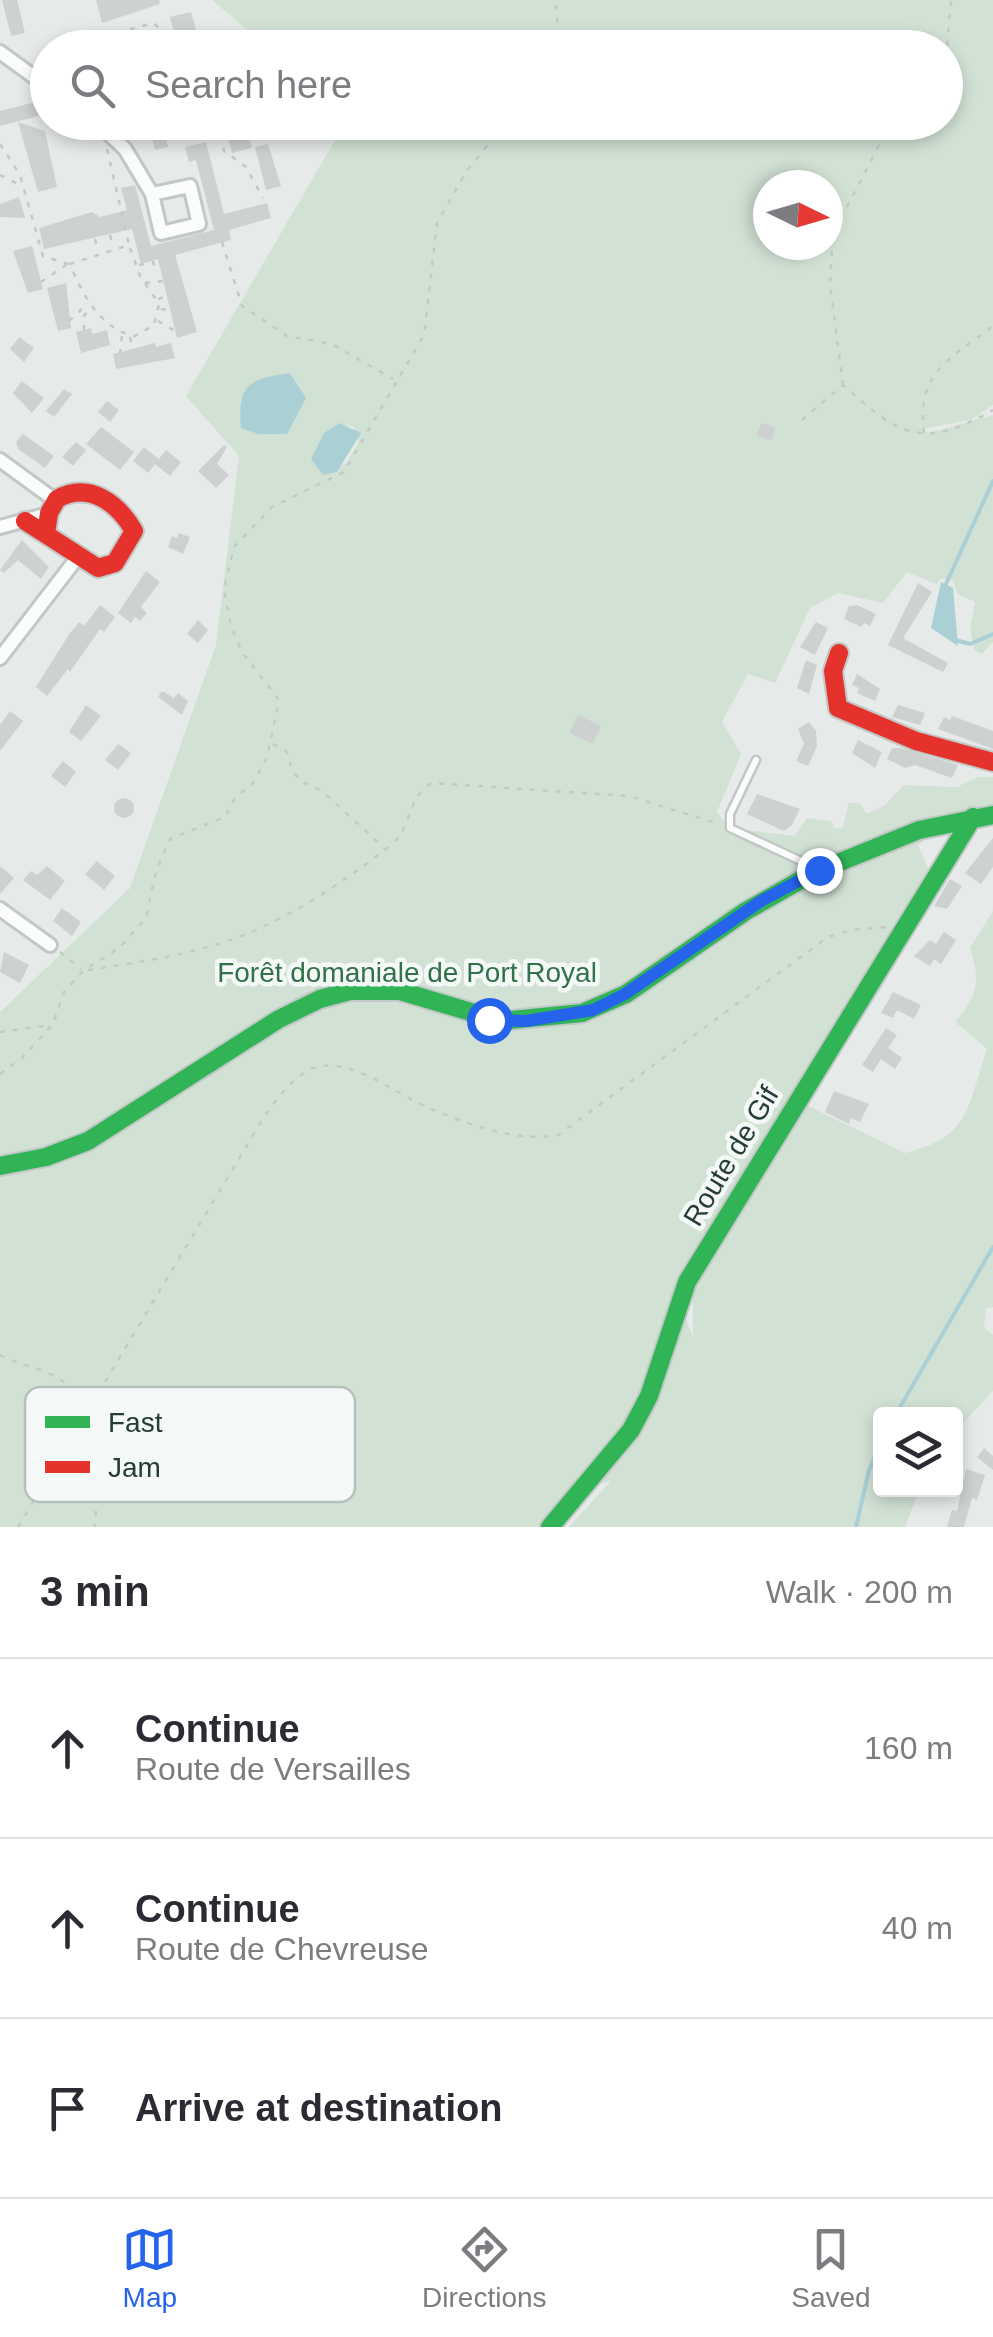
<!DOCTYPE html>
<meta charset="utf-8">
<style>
:root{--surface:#fff;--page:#f2f2f3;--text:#2b2b33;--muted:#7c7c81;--line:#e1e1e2;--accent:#2563eb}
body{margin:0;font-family:Arial,sans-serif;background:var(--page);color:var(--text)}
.controls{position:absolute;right:30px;bottom:30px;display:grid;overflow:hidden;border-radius:10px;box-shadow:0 5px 15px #0003}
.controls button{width:90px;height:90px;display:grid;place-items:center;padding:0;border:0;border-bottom:2px solid var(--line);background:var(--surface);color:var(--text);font:50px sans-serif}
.compass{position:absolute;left:753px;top:170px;width:90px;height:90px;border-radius:50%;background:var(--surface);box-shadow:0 5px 15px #0003;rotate:95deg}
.stop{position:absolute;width:30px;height:30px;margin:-22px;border:8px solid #2563eb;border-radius:50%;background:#fff}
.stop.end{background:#2563eb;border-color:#fff;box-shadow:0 2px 10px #0008}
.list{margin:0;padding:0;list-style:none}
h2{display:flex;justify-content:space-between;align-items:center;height:130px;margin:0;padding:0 40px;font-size:42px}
h2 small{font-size:32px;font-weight:400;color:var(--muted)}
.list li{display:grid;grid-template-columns:65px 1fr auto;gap:30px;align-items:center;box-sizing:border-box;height:180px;padding:0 40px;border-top:2px solid var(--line)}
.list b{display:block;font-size:38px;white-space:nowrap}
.list p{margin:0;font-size:32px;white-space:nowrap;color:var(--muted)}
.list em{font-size:32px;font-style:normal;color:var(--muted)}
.icon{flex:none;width:55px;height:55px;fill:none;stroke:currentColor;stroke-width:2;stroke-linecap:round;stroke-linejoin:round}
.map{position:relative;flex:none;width:993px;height:1527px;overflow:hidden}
.search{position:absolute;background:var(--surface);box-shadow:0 5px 15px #0003;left:30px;right:30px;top:30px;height:110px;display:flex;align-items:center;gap:25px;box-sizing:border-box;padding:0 35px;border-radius:55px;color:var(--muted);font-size:38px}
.sheet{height:670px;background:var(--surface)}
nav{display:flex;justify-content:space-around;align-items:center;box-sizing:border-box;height:140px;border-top:2px solid var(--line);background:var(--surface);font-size:28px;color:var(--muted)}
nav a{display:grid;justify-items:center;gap:5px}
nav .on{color:var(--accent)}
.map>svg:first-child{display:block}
.green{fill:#d1e2d5;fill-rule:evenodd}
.water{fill:#aacfd5}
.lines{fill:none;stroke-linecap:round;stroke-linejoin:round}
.stream{stroke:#aacfd5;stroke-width:4}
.building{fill:#cdd2d0}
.lane-casing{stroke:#c3c7c5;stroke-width:11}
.street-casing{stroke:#c3c7c5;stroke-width:18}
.fast-casing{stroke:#c2c8c5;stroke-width:22}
.jam-casing{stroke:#c2c8c5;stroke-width:22}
.path{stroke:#c2cac6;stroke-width:2.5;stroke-dasharray:5 8;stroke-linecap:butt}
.lane{stroke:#fbfcfc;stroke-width:6}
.street{stroke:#fbfcfc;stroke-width:12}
.fast{stroke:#30b455;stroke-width:18}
.jam{stroke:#e5322d;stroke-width:18}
.route{stroke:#2563eb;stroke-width:12}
.labels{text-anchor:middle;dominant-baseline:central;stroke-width:9;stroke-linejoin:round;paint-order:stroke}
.park-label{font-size:28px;fill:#32714a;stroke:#f4f9f7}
.street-label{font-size:28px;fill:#253d36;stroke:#f4f9f7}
.key{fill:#f4f9f7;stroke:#b6c1bd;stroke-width:2.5}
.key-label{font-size:28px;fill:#253d36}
</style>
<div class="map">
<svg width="993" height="1527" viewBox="0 0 993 1527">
<rect width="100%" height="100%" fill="#e6eae8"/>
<path class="green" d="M212,0H993V405L971,420L921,429L929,433L993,415V642L982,654L974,650L970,628L975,602L958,594L953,581L942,578L936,584L907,572L883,603L838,593L810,608L775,683L748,674L722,722L741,754L717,812L730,828L795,836L807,818L831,821L835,829L843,827L849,803H860L866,814L884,806L904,785L957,787L977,777H993V807L971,808L918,845L928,868L923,891L676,1291L693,1338V1283L804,1104L905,1153C971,1137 967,1107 987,1049L955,1022C978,996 981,981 970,948L993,911V1307L986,1308L984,1327L993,1335V1391L956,1431V1414H880V1490H919L905,1527H569L611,1481C580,1489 562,1504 541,1527H0V1012L130,888L216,645L239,456L186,396L345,123L946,122V48L267,47ZM768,185H828V245H768ZM339,424L354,427L359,442L346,463L323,475L311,459Z"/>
<path class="water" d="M290,373L306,398L287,434H258L241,428C237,384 249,379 290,373Z
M339,423L361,433L337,472L323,475L311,459L324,433Z
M941,582L953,588L958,646L931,628Z"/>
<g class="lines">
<path class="stream" d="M945,586L993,481
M956,640L970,644L993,634
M896,1414L993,1247
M856,1527L869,1470L880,1446"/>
</g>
<path class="building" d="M2,0H17L25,33L11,36Z
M96,0H159L160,4L102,23Z
M191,12L199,41L213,37L216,48H186L180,30L174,32L170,17Z
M92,30L95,48H75L72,35Z
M39,101L42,115L0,126V111Z
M18,122L45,131L57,187L38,192Z
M148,122H162L168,147L155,150Z
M224,122H245L252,148L232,153Z
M206,142L224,214L267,203L271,218L229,230L231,240L175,255L197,332L177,338L158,259L141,264L132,229L44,249L39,228L92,212L100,217L127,210L121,188L135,185L151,246L214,230L196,160L189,162L185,147Z
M268,144L281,186L266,190L255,147Z
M19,197L25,218L0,217V204Z
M32,246L43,289L28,293L13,251Z
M66,283L71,328L58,331L47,288Z
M91,328L92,334L107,330L110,345L81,353L76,332Z
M19,337L34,348L24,362L10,349Z
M155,343L156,347L171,343L175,358L116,369L113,354Z
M22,381L44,398L32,413L13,393Z
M64,389L72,394L54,417L46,411Z
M107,401L119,410L110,422L98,412Z
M761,423L775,427L772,440L756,436Z
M101,427L134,452L120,470L86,444Z
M23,434L54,456L45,468L18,449L16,442Z
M76,442L86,450L73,466L62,457Z
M224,445L227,447L217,464L229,475L216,488L198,471Z
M144,447L159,459L166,450L181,462L170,476L155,464L148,473L133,461Z
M179,533L190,537L183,554L168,547L172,536L177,538Z
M22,540L49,567L41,579L18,560L4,573L0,570Z
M146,571L160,582L141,607L147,613L140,621L135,617L131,623L118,613Z
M918,583L932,592L903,638L948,663L943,672L888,645Z
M100,605L115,617L104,632L100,629L70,672L68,669L47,696L36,687L68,636L79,622L84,626Z
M857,605L876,614L870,626L864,623L861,627L844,619L849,606Z
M198,620L208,630L198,643L187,634Z
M816,622L828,628L815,655L800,647Z
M806,660L817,665L809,694L797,688Z
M857,674L880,689L875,701L857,693L859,688L852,685Z
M162,691L174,698L178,693L188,701L182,715L158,697Z
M86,705L101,716L81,741L69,732Z
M898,705L925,713L920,725L892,717Z
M10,711L23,721L0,751V725Z
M578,715L601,726L593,744L569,733Z
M952,716L993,731V749L938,729L944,717L950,720Z
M809,722L816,731L817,746L808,766L796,761L804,744L798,729Z
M858,740L882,752L875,768L852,753Z
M118,744L131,753L118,770L105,760Z
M892,748H901L958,765L952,778L915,765L905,768L887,759Z
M63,761L76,772L65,787L51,776Z
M757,794L800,809L792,825L784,831L747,814Z
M114 808a10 10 0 1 1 20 0a10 10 0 1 1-20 0Z
M993,838V867L981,884L965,873Z
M97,861L115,876L104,890L85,874Z
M0,866L14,878L0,894Z
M47,866L65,881L50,900L23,880L31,871L37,875Z
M950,879L962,886L947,909L934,906Z
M62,908L81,922L72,936L53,921Z
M944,932L956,940L941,964L934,959L930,966L914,956L930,940L936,944Z
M4,952L29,965L20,983L0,972Z
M893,992L921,1005L914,1019L897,1010L893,1018L881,1013Z
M886,1028L897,1035L888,1048L902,1058L895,1069L881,1059L873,1072L862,1065Z
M834,1091L869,1104L860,1122L851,1118L849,1124L825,1112Z
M984,1448L993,1456V1470L977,1457Z
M966,1469L985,1475L977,1500L972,1498L964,1527H947L952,1510L957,1511Z"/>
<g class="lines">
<defs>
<path id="lane" d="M756,760L730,814V828L816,868"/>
<path id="street" d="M0,52L48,87
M96,122L125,149L152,194
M190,186L199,224L161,233L152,194Z
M0,460L56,501
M0,527L48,514
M0,658L77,558
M0,909L50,945"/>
<path id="fast" d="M0,1166L46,1157L88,1141L279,1019L320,999L350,991H400L501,1021L582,1013L626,994L746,911L813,873L919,830L993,815
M550,1527L631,1430L649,1396L687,1282L973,817"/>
<path id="jam" d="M25,521L98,568L115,563L134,531C118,503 89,481 57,499L49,513L46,534
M839,653L833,671L838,708L916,741L993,762"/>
</defs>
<use href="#lane" class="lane-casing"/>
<use href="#street" class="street-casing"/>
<use href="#fast" class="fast-casing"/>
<use href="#jam" class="jam-casing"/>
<path class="path" d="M107,48L104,36L154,23L175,48
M555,48L559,39L555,0
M946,58L951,0
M219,122L224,151L246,167L263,198
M0,144L20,175L43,256L68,264
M107,149L129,245L70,264C82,294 101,330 135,336L154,325L159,304L140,276L129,245
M0,175L20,185
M110,235L113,247
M95,239L98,251
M222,242L242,306L287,336L332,344L393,379
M139,265L153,262L155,268L160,267
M41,282L66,265
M145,283L164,281
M158,299L171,295
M161,309L173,310
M69,321L88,303
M158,321L175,331
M84,330V316L91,307
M130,337L133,349
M120,354L122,334
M843,385L830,284L833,234L891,122
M802,420L843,385C899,435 922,451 993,410
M924,433C916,372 950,359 993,326
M273,744L286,751L293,772L302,782L321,790L384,848
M60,952L81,969
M88,970C134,963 181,956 225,942C284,922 343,883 391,845C412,829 407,796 432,783L629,796L719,824
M0,1032L51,1025
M0,1074L22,1058L53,1024L64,992L83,971L119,948L146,918L156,871L170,839L225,817L235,798L253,783L267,757L279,700L242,652L231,627L224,589L234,547L272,507L344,472L424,335L437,223L466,172L506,122
M0,1355C18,1364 40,1368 58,1378C107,1406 97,1478 95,1527
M18,1527L267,1112C279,1097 292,1078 311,1069C347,1054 394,1093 425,1106C463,1123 516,1143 558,1135L828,937L852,930L888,927"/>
<use href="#lane" class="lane"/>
<use href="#street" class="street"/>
<use href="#fast" class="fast"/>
<use href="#jam" class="jam"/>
</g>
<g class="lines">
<path class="route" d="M489,1020L526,1021L593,1010L625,994L761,901L819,870"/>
</g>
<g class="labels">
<g class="park-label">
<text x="407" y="972">Forêt domaniale de Port Royal</text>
</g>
<g class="street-label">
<text transform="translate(731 1156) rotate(-59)">Route de Gif</text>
</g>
</g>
<rect x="25" y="1387" width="330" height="115" rx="15" class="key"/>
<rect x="45" y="1416" width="45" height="12" fill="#30b455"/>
<rect x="45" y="1461" width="45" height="12" fill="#e5322d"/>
<g class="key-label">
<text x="108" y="1432">Fast</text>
<text x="108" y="1477">Jam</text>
</g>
</svg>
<div class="controls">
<button><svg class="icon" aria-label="layers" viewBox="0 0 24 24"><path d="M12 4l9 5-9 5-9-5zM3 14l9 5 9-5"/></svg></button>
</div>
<svg class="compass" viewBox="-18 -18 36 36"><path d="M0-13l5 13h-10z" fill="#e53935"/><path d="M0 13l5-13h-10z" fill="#7c7c81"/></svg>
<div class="stop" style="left:489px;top:1020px"></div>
<div class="stop end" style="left:819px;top:870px"></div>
<div class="search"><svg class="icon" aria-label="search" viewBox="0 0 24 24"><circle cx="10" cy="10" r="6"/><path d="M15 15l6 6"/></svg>Search here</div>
</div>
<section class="sheet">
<h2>3 min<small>Walk · 200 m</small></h2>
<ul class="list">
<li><svg class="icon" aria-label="ahead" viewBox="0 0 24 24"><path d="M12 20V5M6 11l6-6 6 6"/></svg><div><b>Continue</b><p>Route de Versailles</p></div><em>160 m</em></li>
<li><svg class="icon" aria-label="ahead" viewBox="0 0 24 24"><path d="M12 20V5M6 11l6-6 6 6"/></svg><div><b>Continue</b><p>Route de Chevreuse</p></div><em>40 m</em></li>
<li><svg class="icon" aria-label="arrive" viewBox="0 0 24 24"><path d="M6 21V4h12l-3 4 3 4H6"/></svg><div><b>Arrive at destination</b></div></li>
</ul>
</section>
<nav>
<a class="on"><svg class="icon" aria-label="map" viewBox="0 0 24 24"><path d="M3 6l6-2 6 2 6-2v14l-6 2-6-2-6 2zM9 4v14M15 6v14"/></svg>Map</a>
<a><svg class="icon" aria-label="directions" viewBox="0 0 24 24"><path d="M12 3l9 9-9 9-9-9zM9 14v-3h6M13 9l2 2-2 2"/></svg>Directions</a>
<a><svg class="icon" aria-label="saved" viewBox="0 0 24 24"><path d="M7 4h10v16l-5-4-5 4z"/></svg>Saved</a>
</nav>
